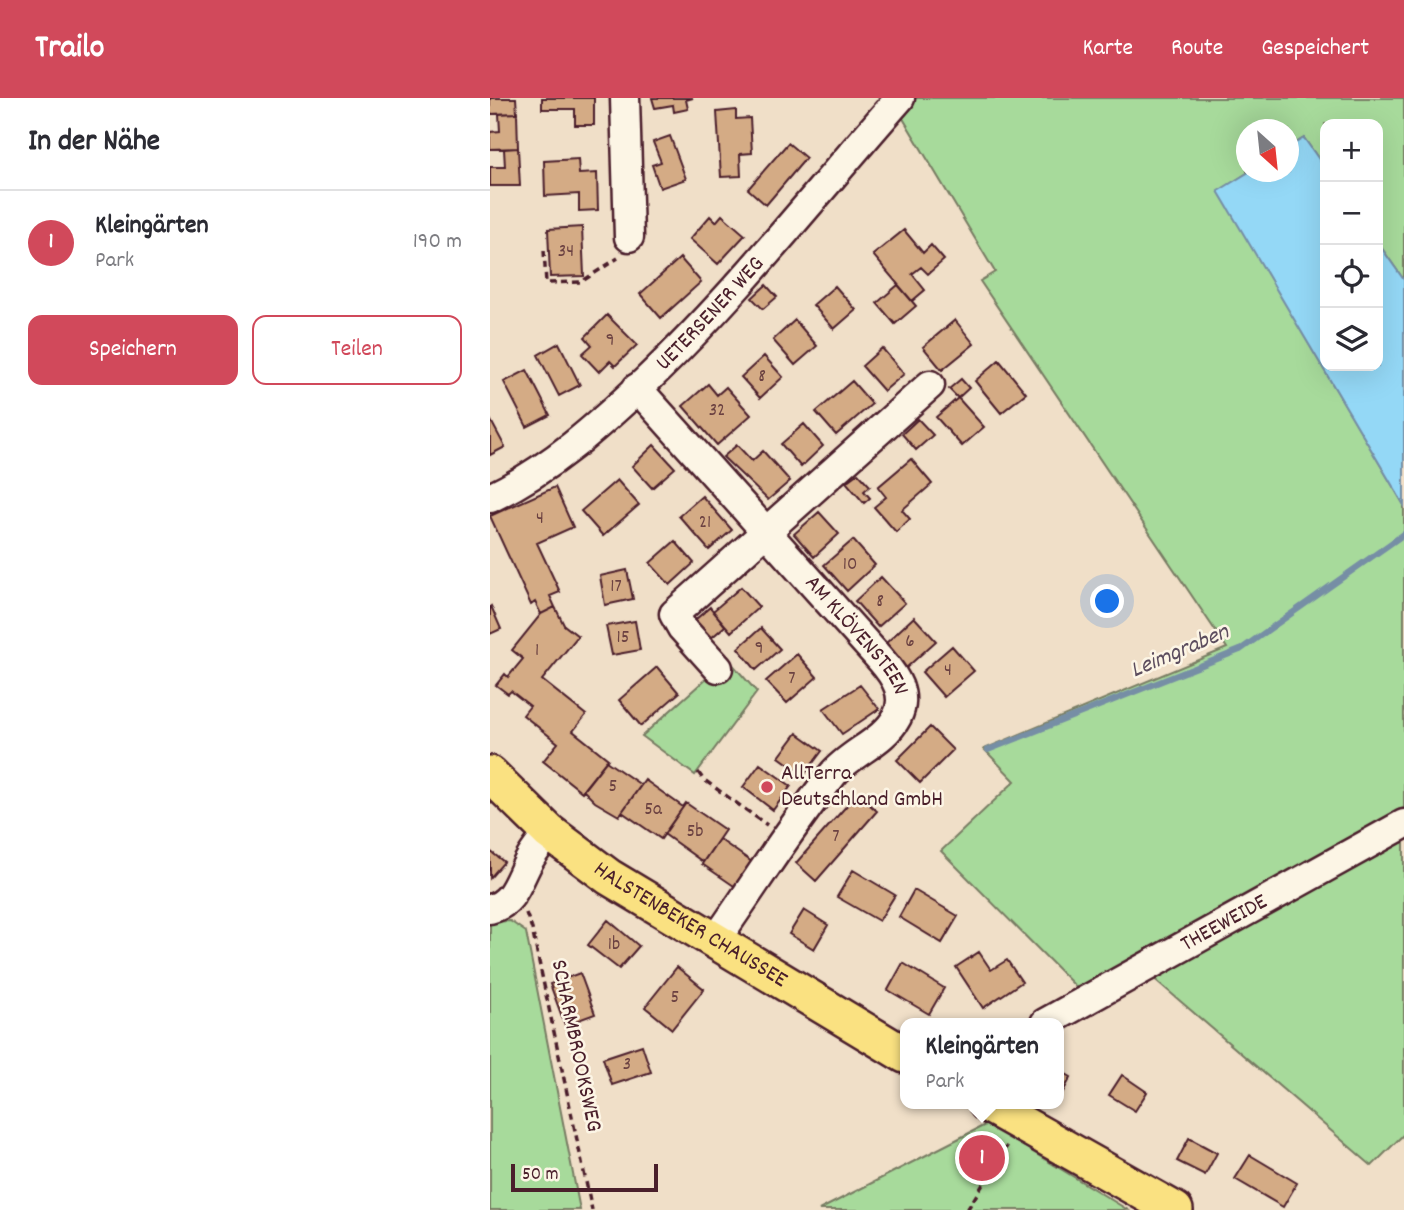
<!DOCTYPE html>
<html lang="de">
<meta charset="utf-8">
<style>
:root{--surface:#fff;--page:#f7f7f7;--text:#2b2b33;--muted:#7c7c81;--line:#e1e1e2;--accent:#d1495b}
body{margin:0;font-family:Dekko,sans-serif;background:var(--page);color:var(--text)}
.controls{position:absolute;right:21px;top:21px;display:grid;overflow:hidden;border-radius:14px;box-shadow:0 7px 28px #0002}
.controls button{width:63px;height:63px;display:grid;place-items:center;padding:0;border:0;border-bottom:2px solid var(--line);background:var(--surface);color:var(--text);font:35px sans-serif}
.compass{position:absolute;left:746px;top:21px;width:63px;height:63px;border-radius:50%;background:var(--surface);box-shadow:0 7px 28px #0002;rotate:153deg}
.scale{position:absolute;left:21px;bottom:18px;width:147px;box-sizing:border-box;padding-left:7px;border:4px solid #4a1f2b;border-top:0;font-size:19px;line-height:24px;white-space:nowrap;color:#4a1f2b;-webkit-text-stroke:5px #fcf5e5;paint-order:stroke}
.you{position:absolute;left:618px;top:504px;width:24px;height:24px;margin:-18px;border:5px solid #fff;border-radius:50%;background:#1a73e8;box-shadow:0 0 0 10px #1a73e833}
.badge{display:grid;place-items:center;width:46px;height:46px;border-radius:50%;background:var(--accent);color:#fff;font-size:23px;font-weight:700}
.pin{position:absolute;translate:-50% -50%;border:4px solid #fff;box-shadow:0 2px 7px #0006}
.popup{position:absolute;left:410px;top:920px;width:164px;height:91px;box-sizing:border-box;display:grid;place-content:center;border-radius:14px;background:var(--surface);filter:drop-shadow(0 2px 5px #0005);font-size:23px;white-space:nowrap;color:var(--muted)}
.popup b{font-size:26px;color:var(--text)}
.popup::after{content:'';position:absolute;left:50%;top:100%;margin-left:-14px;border:14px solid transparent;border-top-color:var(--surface)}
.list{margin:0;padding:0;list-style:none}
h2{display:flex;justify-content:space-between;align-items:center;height:91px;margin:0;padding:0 28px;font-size:30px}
h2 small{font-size:23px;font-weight:400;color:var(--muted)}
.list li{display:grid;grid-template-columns:46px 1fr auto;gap:21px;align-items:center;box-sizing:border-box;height:105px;padding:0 28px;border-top:2px solid var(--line)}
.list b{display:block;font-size:26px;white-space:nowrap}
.list p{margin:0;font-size:23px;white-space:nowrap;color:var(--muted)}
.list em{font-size:23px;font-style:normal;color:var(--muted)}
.actions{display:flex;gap:14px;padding:21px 28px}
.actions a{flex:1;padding:16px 0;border:2px solid var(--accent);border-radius:14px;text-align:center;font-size:24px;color:var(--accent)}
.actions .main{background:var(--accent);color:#fff}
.icon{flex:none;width:38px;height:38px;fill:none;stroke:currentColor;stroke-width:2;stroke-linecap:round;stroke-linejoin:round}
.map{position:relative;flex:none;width:914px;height:1112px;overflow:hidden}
header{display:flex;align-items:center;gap:42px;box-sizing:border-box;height:98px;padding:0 35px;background:var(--accent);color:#fff}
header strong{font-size:33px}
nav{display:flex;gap:38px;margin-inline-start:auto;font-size:24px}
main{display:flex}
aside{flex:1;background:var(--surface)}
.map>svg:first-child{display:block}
.green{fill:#a7da9b;stroke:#787c63;stroke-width:2}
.water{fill:#94d8f6;stroke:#768ea5;stroke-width:2}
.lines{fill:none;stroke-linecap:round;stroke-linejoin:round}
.stream{stroke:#768ea5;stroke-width:6}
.building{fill:#d4ab85;stroke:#4a1f2b;stroke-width:2}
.minor-casing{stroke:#4a1f2b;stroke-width:33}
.major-casing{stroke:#4a1f2b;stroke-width:40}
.path{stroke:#4a1f2b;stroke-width:3.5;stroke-dasharray:7 5;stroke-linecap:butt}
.minor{stroke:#fcf5e5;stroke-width:28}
.major{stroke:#fae181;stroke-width:35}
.poi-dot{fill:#d1495b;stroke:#fcf5e5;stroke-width:2.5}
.labels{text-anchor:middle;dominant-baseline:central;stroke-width:5;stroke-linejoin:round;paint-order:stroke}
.number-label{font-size:19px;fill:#6c4242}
.street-label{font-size:23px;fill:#4a1f2b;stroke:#fcf5e5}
.poi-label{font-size:23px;fill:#4a1f2b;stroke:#fcf5e5;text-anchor:start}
.water-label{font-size:24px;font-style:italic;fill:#5c4d5e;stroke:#fcf5e5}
</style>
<header>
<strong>Trailo</strong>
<nav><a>Karte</a><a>Route</a><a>Gespeichert</a></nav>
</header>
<main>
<aside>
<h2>In der Nähe<small></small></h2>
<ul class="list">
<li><span class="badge">1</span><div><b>Kleingärten</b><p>Park</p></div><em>190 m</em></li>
</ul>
<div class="actions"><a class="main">Speichern</a><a>Teilen</a></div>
</aside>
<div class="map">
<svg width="914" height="1112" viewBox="0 0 914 1112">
<rect width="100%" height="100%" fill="#f0dfc8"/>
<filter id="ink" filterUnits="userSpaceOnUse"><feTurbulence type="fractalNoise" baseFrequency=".0143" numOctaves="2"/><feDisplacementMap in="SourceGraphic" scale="14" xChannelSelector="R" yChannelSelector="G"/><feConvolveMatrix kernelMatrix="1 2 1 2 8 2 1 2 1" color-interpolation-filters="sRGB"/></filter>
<g filter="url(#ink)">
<path class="green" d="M426,0H914V182L888,145V26H835V70L814,40L799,49V32H757V74H759L729,93L914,407V714L589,892L451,753L525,683L494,651L737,550L490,183L505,174L411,17Z
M238,561L267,594L205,677L152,638Z
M914,739V1036L882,1068L661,878Z
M20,823L36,834L90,1112H0V824Z
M497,1026L638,1112H329Z"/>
<path class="water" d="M814,40L835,70V268H888V145L914,182V407L728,93L759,74H799V49Z"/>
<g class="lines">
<path class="stream" d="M498,652L750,552L914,436"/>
</g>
<path class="building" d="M0,0H26L27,15L0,16Z
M52,0H104V27H85V11H52Z
M162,0H203L196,2L198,11L184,14L183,7L165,10Z
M246,12V21L260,20L262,55L250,56L251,78L231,79L227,14Z
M27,15L28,50L0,51V34L10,33L9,16Z
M180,38L196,81L170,90L162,67L171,64L163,44Z
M298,45L316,60L276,107L258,91Z
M28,50L30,88H0V69H15L14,51Z
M88,61L89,76L107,75L108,112L89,113V96L55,98L54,63Z
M232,117L255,137L228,166L200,141L220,118L226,124Z
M92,129L94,178L60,179L58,131Z
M414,132L433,155L441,147L454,162L438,176L431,169L422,176L435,192L422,203L383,157Z
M190,160L211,184L171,220L150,196Z
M276,187L287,199L273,211L262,200Z
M408,187L426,208L405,226L387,205Z
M345,188L366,212L344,231L323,207Z
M117,217L147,247L125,268L120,263L109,274L92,256L102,247L95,239Z
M305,222L327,248L305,267L283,242Z
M465,222L484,246L452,272L433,249Z
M69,245L90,287L69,298L48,257Z
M392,250L414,276L394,293L372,268Z
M274,258L293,279L270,300L251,279Z
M509,262L536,295L511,315L485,283Z
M37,272L60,317L37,329L14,284Z
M471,281L479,290L468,300L459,291Z
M362,283L382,306L346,337L326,314Z
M218,286L227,297L236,289L261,317L227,347L193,308Z
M468,300L494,329L472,348L446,319Z
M0,321L15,349L0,357Z
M428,321L443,337L426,352L412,336Z
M314,326L333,348L311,369L291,346Z
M164,347L185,370L162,390L142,368Z
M247,347L262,363L273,353L300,383L278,402L233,359Z
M421,361L442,386L412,412L420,421L406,434L384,409L396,399L388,389Z
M368,375L380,388L374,393L380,400L374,405L356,384Z
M127,382L149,407L113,438L91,413Z
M65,389L83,429L47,445L70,494L60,498L65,509L51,516L45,504L41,507L0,418Z
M212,398L242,432L219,452L189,418Z
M329,414L349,436L324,459L304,436Z
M363,442L385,467L357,493L334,467Z
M185,443L204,465L180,487L160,465Z
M137,472L143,501L115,507L110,478Z
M391,479L415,505L388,529L365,503Z
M251,489L269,509L241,534L223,513Z
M1,508L11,531L0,536V509Z
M65,509L74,527L88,538L52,582L96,617L83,633L118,661L92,694L53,663L68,645L33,617L40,608L21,593L18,596L6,587L15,576L18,579L33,561L22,552L51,516Z
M220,509L235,528L220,541L205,522Z
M424,519L446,543L416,570L395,546Z
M145,523L150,552L122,557L116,528Z
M271,530L290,551L266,572L248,550Z
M462,548L484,573L454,599L432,574Z
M307,556L327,579L297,605L276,583Z
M167,569L189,595L151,628L129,602Z
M370,587L389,611L352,636L333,611Z
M440,629L463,652L430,685L407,662Z
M307,635L332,653L314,677L289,659Z
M116,663L151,687L129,718L105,704L93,692Z
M270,666L301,688L283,712L253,689Z
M155,682L193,709L171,741L132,714Z
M367,696L387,713L326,783L306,765Z
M196,705L235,732L213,764L174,736Z
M229,741L262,764L244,788L212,766Z
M0,753L14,764L0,780Z
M363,772L405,797L389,823L347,799Z
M424,792L468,818L452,845L409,819Z
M314,812L338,827L324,851L299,836Z
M118,822L149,848L129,871L98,847Z
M489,854L501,872L517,862L532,884L493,910L466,869Z
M413,865L454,890L439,916L398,892Z
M187,869L214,891L182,931L155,909Z
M90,875L105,916L75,927L60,886Z
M152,947L161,974L122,987L113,960Z
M569,972L581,979L569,1001Z
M632,977L657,994L645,1013L619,997Z
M699,1040L727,1055L715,1077L687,1063Z
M760,1057L807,1085L793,1109L745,1081Z"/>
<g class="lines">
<defs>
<g id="minor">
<path d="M135,0L139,139"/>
<path id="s1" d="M147,290L391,562C405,578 418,597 407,619C394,644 360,655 343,676C300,729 264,788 225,843"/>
<path id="s2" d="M0,400C61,371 108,328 157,282C249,194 326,95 410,0"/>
<path d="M228,570L192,530L184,516L440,287"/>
<path d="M0,811C25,805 28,781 40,761C45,752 53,743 59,734"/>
<path id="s3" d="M555,925L914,726"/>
</g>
<g id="major">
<path id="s4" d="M0,676L59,734L119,779L415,957"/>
<path d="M497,1006L685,1112"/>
</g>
</defs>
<use href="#minor" class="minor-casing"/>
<use href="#major" class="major-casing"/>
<path class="path" d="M54,152L56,185L91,184L128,160
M208,674L213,681L277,727
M36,815L42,831L102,1112
M477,1112L517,1048"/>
<use href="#minor" class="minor"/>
<use href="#major" class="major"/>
</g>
</g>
<circle class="poi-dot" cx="277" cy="689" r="7"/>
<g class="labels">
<g class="number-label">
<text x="76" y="154">34</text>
<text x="120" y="243">9</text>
<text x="272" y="279">8</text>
<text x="227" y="313">32</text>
<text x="50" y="421">4</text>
<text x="215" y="425">21</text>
<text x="360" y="467">10</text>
<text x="126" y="489">17</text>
<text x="390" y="504">8</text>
<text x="133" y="540">15</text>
<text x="420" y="544">6</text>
<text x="269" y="551">9</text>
<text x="47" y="553">1</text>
<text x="458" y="573">4</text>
<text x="302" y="581">7</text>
<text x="123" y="689">5</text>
<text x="163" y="712">5a</text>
<text x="205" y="734">5b</text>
<text x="346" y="739">7</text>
<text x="124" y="847">1b</text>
<text x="185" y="900">5</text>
<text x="137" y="967">3</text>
</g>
<g class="street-label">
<text stroke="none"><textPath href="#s2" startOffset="289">UETERSENER WEG</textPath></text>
<text stroke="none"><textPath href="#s1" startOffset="331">AM KLÖVENSTEEN</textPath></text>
<text stroke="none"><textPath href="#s4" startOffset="252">HALSTENBEKER CHAUSSEE</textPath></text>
<text stroke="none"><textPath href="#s3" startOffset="205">THEEWEIDE</textPath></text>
<text transform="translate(85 948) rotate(78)">SCHARMBROOKSWEG</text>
</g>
<g class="poi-label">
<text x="291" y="676">AllTerra<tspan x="291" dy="26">Deutschland GmbH</tspan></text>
</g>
<g class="water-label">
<text transform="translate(690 554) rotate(-23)">Leimgraben</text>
</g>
</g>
</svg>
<div class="controls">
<button>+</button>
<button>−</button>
<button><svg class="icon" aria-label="locate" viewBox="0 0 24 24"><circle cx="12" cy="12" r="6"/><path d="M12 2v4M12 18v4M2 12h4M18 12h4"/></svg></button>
<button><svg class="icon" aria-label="layers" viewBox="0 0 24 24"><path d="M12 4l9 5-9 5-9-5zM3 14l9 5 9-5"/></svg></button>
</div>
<svg class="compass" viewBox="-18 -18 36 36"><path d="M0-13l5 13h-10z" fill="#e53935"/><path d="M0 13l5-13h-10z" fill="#7c7c81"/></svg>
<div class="scale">50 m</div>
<div class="you"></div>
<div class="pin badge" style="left:492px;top:1060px">1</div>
<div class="popup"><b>Kleingärten</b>Park</div>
</div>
</main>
